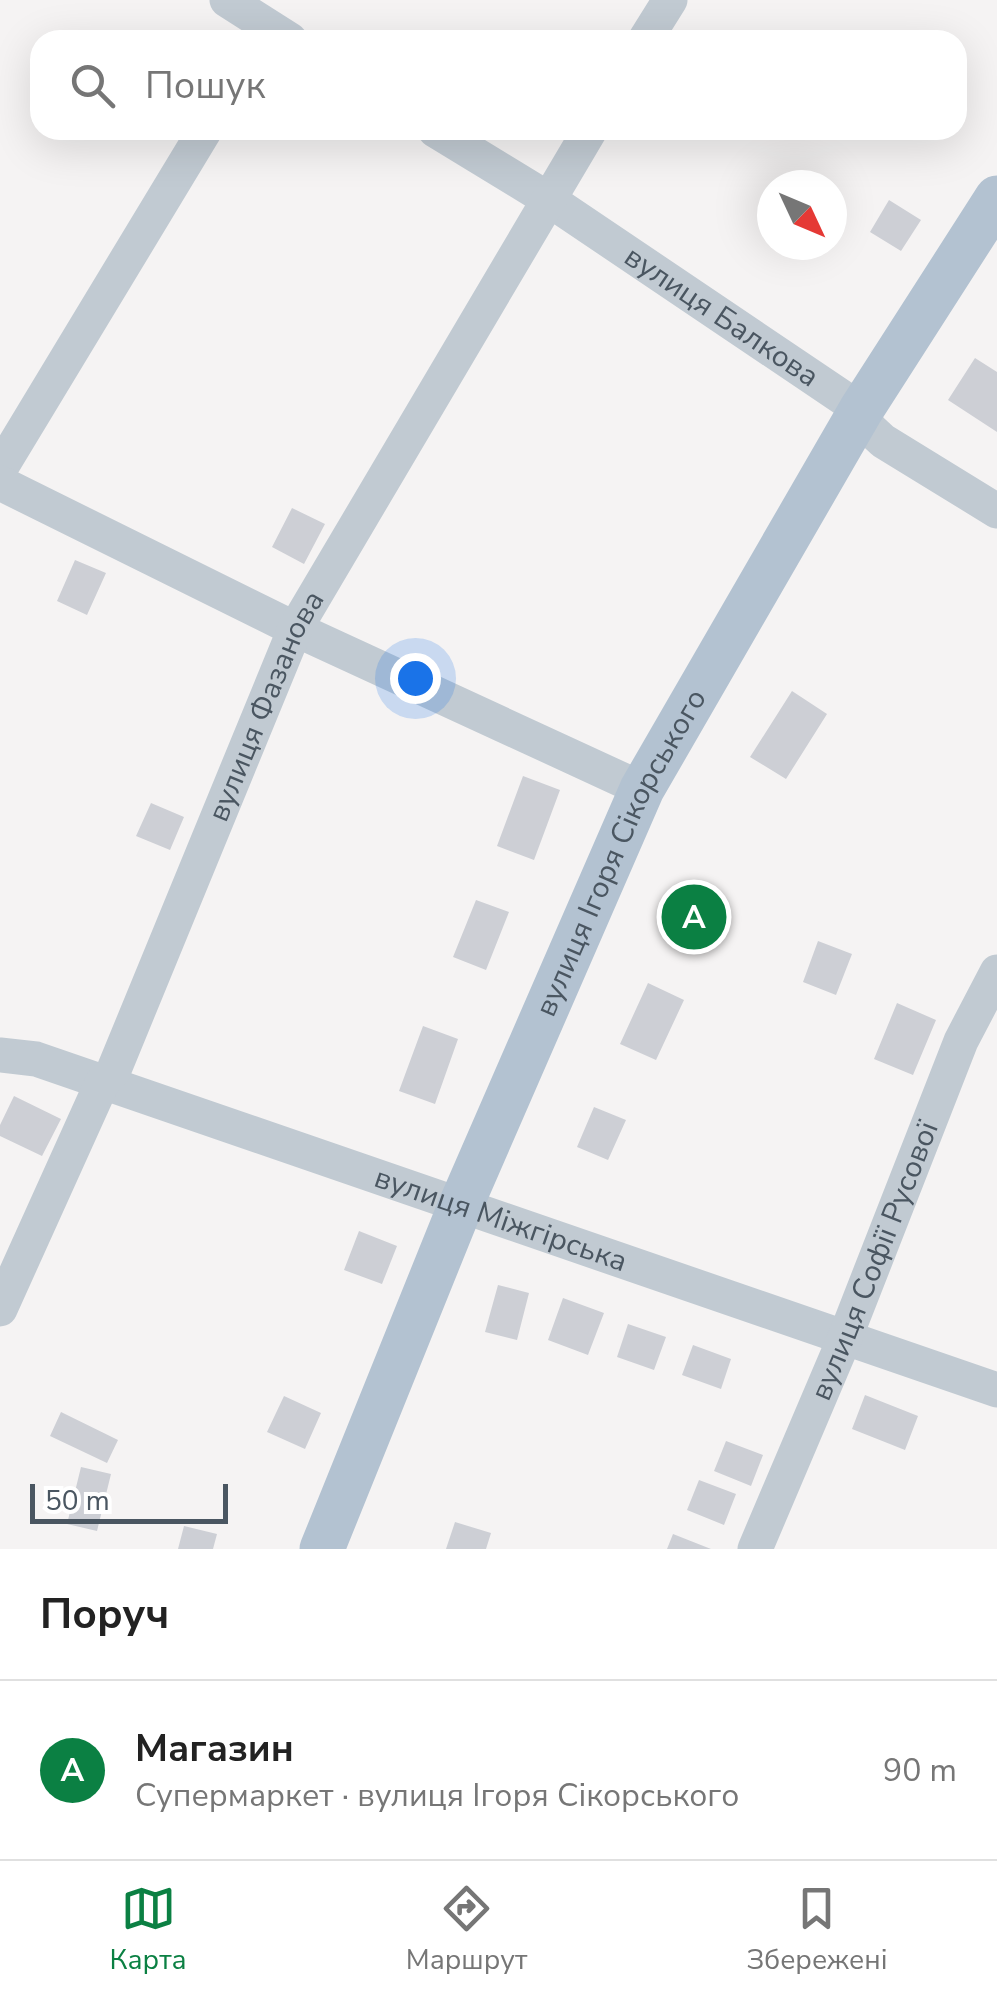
<!DOCTYPE html>
<html lang="uk">
<meta charset="utf-8">
<style>
:root{--surface:#fff;--page:#f6f6f6;--text:#222;--muted:#767676;--line:#e0e0e0;--accent:#0b8043}
body{margin:0;font-family:"Nunito Sans",sans-serif;background:var(--page);color:var(--text)}
.compass{position:absolute;left:757px;top:170px;width:90px;height:90px;border-radius:50%;background:var(--surface);box-shadow:0 10px 40px #0002;rotate:134deg}
.scale{position:absolute;left:30px;bottom:25px;width:198px;box-sizing:border-box;padding-left:10px;border:5px solid #4a5661;border-top:0;font-size:28px;line-height:35px;white-space:nowrap;color:#4a5661;-webkit-text-stroke:8px #fff;paint-order:stroke}
.you{position:absolute;left:415px;top:678px;width:35px;height:35px;margin:-25px;border:8px solid #fff;border-radius:50%;background:#1a73e8;box-shadow:0 0 0 15px #1a73e833}
.badge{display:grid;place-items:center;width:65px;height:65px;border-radius:50%;background:var(--accent);color:#fff;font-size:32px;font-weight:700}
.pin{position:absolute;translate:-50% -50%;border:5px solid #fff;box-shadow:0 2px 10px #0006}
.list{margin:0;padding:0;list-style:none}
h2{display:flex;justify-content:space-between;align-items:center;height:130px;margin:0;padding:0 40px;font-size:42px}
h2 small{font-size:32px;font-weight:400;color:var(--muted)}
.list li{display:grid;grid-template-columns:65px 1fr auto;gap:30px;align-items:center;box-sizing:border-box;height:180px;padding:0 40px;border-top:2px solid var(--line)}
.list b{display:block;font-size:38px;white-space:nowrap}
.list p{margin:0;font-size:32px;white-space:nowrap;color:var(--muted)}
.list em{font-size:32px;font-style:normal;color:var(--muted)}
.icon{flex:none;width:55px;height:55px;fill:none;stroke:currentColor;stroke-width:2;stroke-linecap:round;stroke-linejoin:round}
.map{position:relative;flex:none;width:997px;height:1549px;overflow:hidden}
.search{position:absolute;background:var(--surface);box-shadow:0 10px 40px #0002;left:30px;right:30px;top:30px;height:110px;display:flex;align-items:center;gap:25px;box-sizing:border-box;padding:0 35px;border-radius:30px;color:var(--muted);font-size:38px}
.sheet{height:310px;background:var(--surface)}
nav{display:flex;justify-content:space-around;align-items:center;box-sizing:border-box;height:140px;border-top:2px solid var(--line);background:var(--surface);font-size:28px;color:var(--muted)}
nav a{display:grid;justify-items:center;gap:5px}
nav .on{color:var(--accent)}
.map>svg:first-child{display:block}
.building{fill:#cdcfd5}
.lines{fill:none;stroke-linecap:round;stroke-linejoin:round}
.minor{stroke:#c1cad2;stroke-width:35}
.major{stroke:#b3c2d1;stroke-width:45}
.labels{text-anchor:middle;dominant-baseline:central;stroke-width:8;stroke-linejoin:round;paint-order:stroke}
.street-label{font-size:30px;fill:#4a5661;stroke:#fff}
</style>
<div class="map">
<svg width="997" height="1549" viewBox="0 0 997 1549">
<rect width="100%" height="100%" fill="#f5f3f3"/>
<path class="building" d="M889,200L921,220L901,251L870,232Z
M975,358L997,372V432L948,400Z
M292,508L325,524L304,564L272,547Z
M75,560L106,573L87,615L57,601Z
M792,691L827,714L786,779L750,757Z
M523,776L560,790L534,860L497,846Z
M151,803L184,817L170,850L136,836Z
M687,887L721,900L701,951L667,937Z
M476,900L509,912L486,970L453,957Z
M818,941L852,954L836,995L803,982Z
M648,983L684,1000L656,1060L620,1044Z
M897,1003L936,1020L913,1075L874,1059Z
M423,1026L458,1039L435,1104L399,1091Z
M14,1096L61,1119L42,1156L0,1136V1125Z
M594,1107L626,1120L608,1160L577,1147Z
M359,1231L397,1246L382,1284L344,1270Z
M498,1285L529,1293L517,1340L485,1332Z
M563,1298L604,1313L588,1355L548,1340Z
M628,1324L666,1337L654,1370L617,1357Z
M693,1345L731,1359L721,1389L682,1375Z
M865,1395L918,1416L905,1450L852,1429Z
M284,1396L321,1413L305,1449L267,1432Z
M61,1412L118,1440L107,1463L50,1436Z
M726,1441L763,1455L751,1486L714,1471Z
M81,1467L111,1474L97,1531L67,1524Z
M699,1480L736,1494L724,1525L687,1510Z
M455,1522L491,1533L486,1549H446Z
M184,1526L217,1534L213,1549H178Z
M673,1534L711,1549H667Z"/>
<g class="lines">
<g class="minor">
<path d="M227,0L290,40"/>
<path d="M645,40L670,0"/>
<path id="s1" d="M435,130L548,199L861,410L869,428L883,441L997,511"/>
<path d="M0,469L205,130"/>
<path d="M0,483L295,629L642,789"/>
<path id="s2" d="M0,1055L36,1059L997,1390"/>
<path id="s3" d="M0,1309L102,1083L113,1072L295,629L590,130"/>
<path id="s4" d="M755,1549L846,1335L961,1041L997,972"/>
</g>
<path class="major" id="s5" d="M322,1549L460,1207L642,789L861,410L997,198"/>
</g>
<g class="labels">
<g class="street-label">
<text stroke="none"><textPath href="#s1" startOffset="342">вулиця Балкова</textPath></text>
<text stroke="none"><textPath href="#s3" startOffset="660">вулиця Фазанова</textPath></text>
<text stroke="none"><textPath href="#s5" startOffset="758">вулиця Ігоря Сікорського</textPath></text>
<text stroke="none"><textPath href="#s2" startOffset="528">вулиця Міжгірська</textPath></text>
<text stroke="none"><textPath href="#s4" startOffset="312">вулиця Софії Русової</textPath></text>
</g>
</g>
</svg>
<svg class="compass" viewBox="-18 -18 36 36"><path d="M0-13l5 13h-10z" fill="#e53935"/><path d="M0 13l5-13h-10z" fill="#767676"/></svg>
<div class="scale">50 m</div>
<div class="you"></div>
<div class="pin badge" style="left:694px;top:917px">A</div>
<div class="search"><svg class="icon" aria-label="search" viewBox="0 0 24 24"><circle cx="10" cy="10" r="6"/><path d="M15 15l6 6"/></svg>Пошук</div>
</div>
<section class="sheet">
<h2>Поруч<small></small></h2>
<ul class="list">
<li><span class="badge">A</span><div><b>Магазин</b><p>Супермаркет · вулиця Ігоря Сікорського</p></div><em>90 m</em></li>
</ul>
</section>
<nav>
<a class="on"><svg class="icon" aria-label="map" viewBox="0 0 24 24"><path d="M3 6l6-2 6 2 6-2v14l-6 2-6-2-6 2zM9 4v14M15 6v14"/></svg>Карта</a>
<a><svg class="icon" aria-label="directions" viewBox="0 0 24 24"><path d="M12 3l9 9-9 9-9-9zM9 14v-3h6M13 9l2 2-2 2"/></svg>Маршрут</a>
<a><svg class="icon" aria-label="saved" viewBox="0 0 24 24"><path d="M7 4h10v16l-5-4-5 4z"/></svg>Збережені</a>
</nav>
